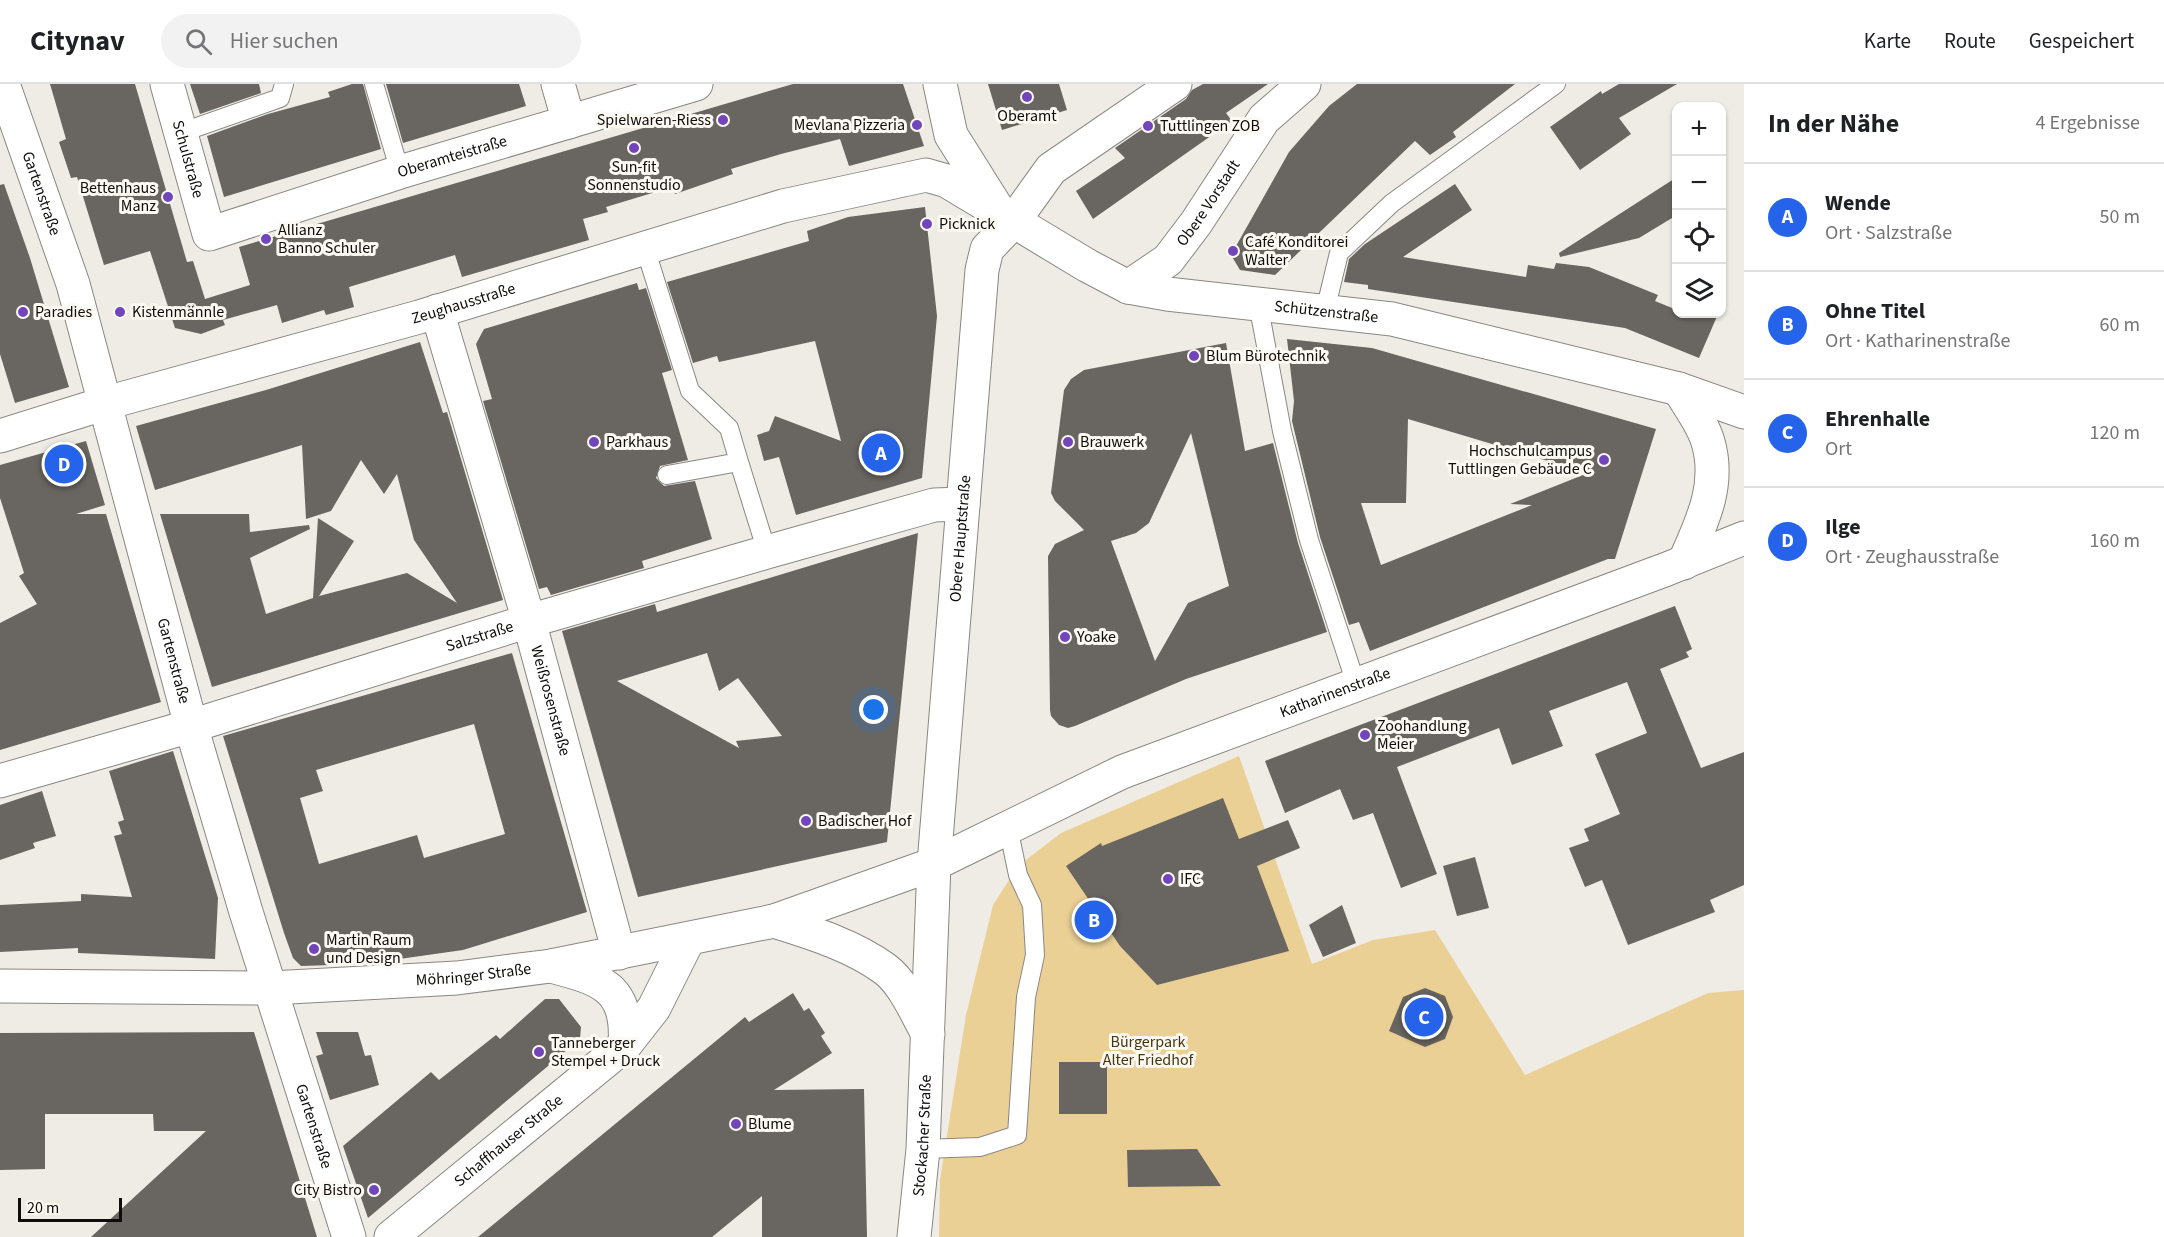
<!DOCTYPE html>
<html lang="de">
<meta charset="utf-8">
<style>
:root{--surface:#fff;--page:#f2f2f2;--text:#202124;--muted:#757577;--line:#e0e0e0;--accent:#2563eb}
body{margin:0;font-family:"Source Sans 3",sans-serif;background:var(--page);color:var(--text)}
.controls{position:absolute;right:18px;top:18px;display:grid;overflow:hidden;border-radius:12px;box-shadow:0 2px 4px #0004}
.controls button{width:54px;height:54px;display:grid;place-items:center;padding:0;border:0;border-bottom:2px solid var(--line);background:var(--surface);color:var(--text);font:30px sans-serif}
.scale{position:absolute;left:18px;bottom:15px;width:104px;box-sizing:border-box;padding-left:6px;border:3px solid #0e0d0b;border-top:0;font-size:16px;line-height:21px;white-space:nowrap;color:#0e0d0b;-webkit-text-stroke:4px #fcf9f3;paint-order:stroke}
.you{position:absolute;left:874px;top:626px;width:21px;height:21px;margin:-15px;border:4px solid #fff;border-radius:50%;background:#1a73e8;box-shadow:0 0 0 9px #1a73e833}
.badge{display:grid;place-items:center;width:39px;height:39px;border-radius:50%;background:var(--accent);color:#fff;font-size:20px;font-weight:700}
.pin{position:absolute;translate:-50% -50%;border:3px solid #fff;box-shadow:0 2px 6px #0006}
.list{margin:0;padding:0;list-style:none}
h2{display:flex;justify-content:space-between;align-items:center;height:78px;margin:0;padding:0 24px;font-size:26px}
h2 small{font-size:20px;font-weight:400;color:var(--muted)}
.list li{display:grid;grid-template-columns:39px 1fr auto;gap:18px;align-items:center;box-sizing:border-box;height:108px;padding:0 24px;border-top:2px solid var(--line)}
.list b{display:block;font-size:22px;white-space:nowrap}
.list p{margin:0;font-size:20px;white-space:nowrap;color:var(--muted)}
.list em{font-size:20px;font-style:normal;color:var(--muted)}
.icon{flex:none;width:33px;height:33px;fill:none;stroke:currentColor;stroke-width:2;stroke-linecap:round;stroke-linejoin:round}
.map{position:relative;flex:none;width:1744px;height:1153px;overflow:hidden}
header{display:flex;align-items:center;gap:36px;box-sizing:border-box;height:84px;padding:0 30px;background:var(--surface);border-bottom:2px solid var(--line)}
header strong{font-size:28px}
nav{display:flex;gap:33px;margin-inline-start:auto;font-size:21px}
.search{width:420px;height:54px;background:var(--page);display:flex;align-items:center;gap:15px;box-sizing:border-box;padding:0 21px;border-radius:33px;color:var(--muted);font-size:22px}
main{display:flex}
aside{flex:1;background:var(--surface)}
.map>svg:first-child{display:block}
.green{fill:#ead095}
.building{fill:#696661;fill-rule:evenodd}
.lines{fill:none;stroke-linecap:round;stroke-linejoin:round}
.lane-casing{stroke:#8a8782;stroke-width:20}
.street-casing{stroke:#8a8782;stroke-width:35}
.secondary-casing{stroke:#8a8782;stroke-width:35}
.lane{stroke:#fff;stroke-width:18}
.street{stroke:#fff;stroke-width:33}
.secondary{stroke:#fff;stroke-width:33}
.poi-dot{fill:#7345bd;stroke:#fcf9f3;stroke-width:2}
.labels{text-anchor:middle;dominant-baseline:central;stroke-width:6;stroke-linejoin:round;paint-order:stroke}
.poi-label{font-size:16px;fill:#0e0d0b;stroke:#fcf9f3;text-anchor:start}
.street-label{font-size:16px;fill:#0e0d0b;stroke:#fcf9f3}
.park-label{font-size:16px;fill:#46360d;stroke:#fcf9f3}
</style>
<header>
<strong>Citynav</strong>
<div class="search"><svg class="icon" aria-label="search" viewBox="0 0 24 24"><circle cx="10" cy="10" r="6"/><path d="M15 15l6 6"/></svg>Hier suchen</div>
<nav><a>Karte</a><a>Route</a><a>Gespeichert</a></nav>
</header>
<main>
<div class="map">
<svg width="1744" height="1153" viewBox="0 0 1744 1153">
<rect width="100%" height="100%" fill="#efece6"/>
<path class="green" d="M1239,672L1312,880L1373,856L1435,846L1525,991L1708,909L1744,906V1153H939L940,1096L966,931L993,821L1018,782L1061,749Z"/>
<path class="building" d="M50,0H135L187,178L193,177L205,215L250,201L239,163L793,0H903L924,62L849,82L840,55L781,70L731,85L733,90L675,110L672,103L606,123L608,128L583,135L589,156L462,193L455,171L349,203L354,223L326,231L324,226L282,239L277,221L223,236L225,241L201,250L175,244L150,167L104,181L77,93L71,94L59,58L66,55Z
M190,0H259L261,9L200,30Z
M352,0H363L381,65L224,113L207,52L268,30L330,13L328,8Z
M386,0H519L526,22L403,59Z
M988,0H1059L1067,26L1002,46Z
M1203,0H1268L1226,29L1232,37L1093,135L1076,107L1125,74L1115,64L1186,15L1192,6Z
M1357,0H1515L1453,48L1456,53L1430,71L1415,57L1275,191L1240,186L1231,171L1289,68L1329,22Z
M1619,0H1677L1619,34L1631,50L1580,86L1550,43L1601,7L1602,10Z
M1677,93V131L1639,154L1560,173L1559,169Z
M4,100L30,174L69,303L15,319L0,270V101Z
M1455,100L1472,126L1403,173L1526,193L1528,181L1554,185L1556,179L1589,183L1658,211L1655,217L1677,226V230H1718L1699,274L1625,244L1368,205V201L1344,198L1349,175L1365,160Z
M925,123L937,232L922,394L796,431L779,373L764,377L757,351L769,347L775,332L841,357L815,257L719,278L717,272L693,279L667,198L809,157L807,147L848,133Z
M637,199L639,206L646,204L672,286L662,289L688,376L660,382L656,394L664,402L695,397L712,455L642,477L644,484L551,511L547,503L539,505L483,317L492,315L476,260L484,245Z
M1287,255L1372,264L1656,345L1615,475H1608L1370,567L1359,538L1349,541L1320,453L1292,337L1294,317ZM1408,335L1472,354L1588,389L1510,420L1532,421L1381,481L1361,419H1406Z
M420,258L443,329L447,328L503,516L212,603L160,430H249L250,448L309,441L310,445L250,474L266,530L313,514L318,434L354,457L319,512L407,489L457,519L414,456L397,390L384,410L361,376L331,427L306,435L302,361L155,406L136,342L266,306Z
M1226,259L1245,367L1273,359L1298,459L1327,548L1186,595L1075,642L1068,644L1059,641L1051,632L1050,626L1048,472L1055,460L1084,446L1055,417L1051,409L1064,306L1071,295L1084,286ZM1191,349L1229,502L1188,519L1155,577L1111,457L1136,449L1149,439Z
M86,357L105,421L76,430H106L161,618L0,666V539L37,520L19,492L24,489L0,414V381Z
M918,449L887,758L638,813L562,547L655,520L657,528ZM707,569L719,607L738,594L782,652L736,657L739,664L617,597Z
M1675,522L1692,565L1686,568L1689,573L1660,585L1701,684L1744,668V801L1710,816L1715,828L1628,861L1602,796L1585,803L1569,764L1589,757L1584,745L1620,730L1595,670L1647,649L1627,598L1549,627L1563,662L1512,681L1499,644L1397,683L1437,790L1401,804L1373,729L1353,736L1340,705L1285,729L1265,677Z
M512,569L587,828L463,866L364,880L301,882L293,874L284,849L223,652ZM474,640L505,750L424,774L417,751L319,780L300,714L323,707L316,686Z
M173,667L218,814L215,875L78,869V864L0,868V821L81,817V810L132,813L114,752L122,750L118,738L124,736L109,687Z
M42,707L56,752L33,759L35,764L0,776V721Z
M1223,714L1239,755L1288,736L1300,764L1257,782L1289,867L1157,901L1120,862L1066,782L1101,759L1102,762Z
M1475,773L1489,824L1457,832L1443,782Z
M1342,821L1356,859L1323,873L1309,841Z
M1425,904L1445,912L1453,933L1445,955L1425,963L1389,947L1403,913Z
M793,909L804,927L809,924L825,949L821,952L832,969L774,1006L864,1005L867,1153H762V1112L712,1153H478L745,933L749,938Z
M545,915H559L581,943L580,955L368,1134L343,1062L431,988L439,996L496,951L500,955Z
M254,948L317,1153H91L206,1047H154L153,1030H45V1085L0,1086V949Z
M316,948H358L365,972L371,971L379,1001L330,1016L316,972L323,970Z
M1059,978H1107V1030H1059Z
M1197,1065L1221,1102L1128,1103L1127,1066Z"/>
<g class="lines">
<defs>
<path id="lane" d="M374,0L400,88
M180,49L280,14L284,0
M645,164L690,307L729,344L739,378
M1258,219L1282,347L1309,456L1356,600
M1325,227L1339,169L1392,119L1556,0
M667,391L739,378L767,468
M923,1065L980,1063L1017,1051L1026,913L1035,871L1032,821L1018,791L1008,743"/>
<g id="street">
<path id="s1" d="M3,0L73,200L191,642L246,828L349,1153"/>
<path id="s2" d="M167,0L209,150L400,88L696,0"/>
<path d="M558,0L569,38"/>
<path d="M940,0L951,51L1000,129"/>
<path d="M1013,138L1051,85L1175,0"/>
<path id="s3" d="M1128,203L1168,176L1196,139L1264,35L1304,0"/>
<path id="s4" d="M437,227L529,537L619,869"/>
<path id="s5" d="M0,697L191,642L529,537L767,468L934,421L963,420"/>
<path d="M551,882C600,895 629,902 625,961"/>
<path id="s6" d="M391,1153L625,961L654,924L688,856"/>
</g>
<g id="secondary">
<path d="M1679,305C1688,321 1703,340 1708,358C1721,402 1701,440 1684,479"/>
<path id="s7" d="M0,352L106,319L419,233L783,122L926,91L947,97L1088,182L1128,203L1167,210L1392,235L1679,305L1744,328"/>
<path d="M774,837C812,849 852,861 885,885C904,899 916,929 928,950"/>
<path id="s8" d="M0,902L271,904L457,894L551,882L774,837L934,780L1122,688L1667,485L1744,454"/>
<path id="s9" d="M914,1153L923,1065L934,780L982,186L987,165L1013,138"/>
</g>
</defs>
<use href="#lane" class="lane-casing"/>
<use href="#street" class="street-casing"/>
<use href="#secondary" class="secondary-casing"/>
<use href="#lane" class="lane"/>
<use href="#street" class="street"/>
<use href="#secondary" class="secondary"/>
</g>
<g class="poi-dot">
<circle cx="1027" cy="13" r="6"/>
<circle cx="723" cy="36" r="6"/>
<circle cx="917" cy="41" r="6"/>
<circle cx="1148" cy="42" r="6"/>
<circle cx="634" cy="64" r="6"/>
<circle cx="168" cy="113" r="6"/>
<circle cx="927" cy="140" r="6"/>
<circle cx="266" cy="155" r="6"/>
<circle cx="1233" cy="167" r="6"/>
<circle cx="23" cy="228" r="6"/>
<circle cx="120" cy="228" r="6"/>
<circle cx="1194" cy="272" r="6"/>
<circle cx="594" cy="358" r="6"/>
<circle cx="1068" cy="358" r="6"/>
<circle cx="1604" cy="376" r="6"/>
<circle cx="1065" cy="553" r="6"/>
<circle cx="1365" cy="651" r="6"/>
<circle cx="806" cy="737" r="6"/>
<circle cx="1168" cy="795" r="6"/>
<circle cx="314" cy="865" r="6"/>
<circle cx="539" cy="968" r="6"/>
<circle cx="736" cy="1040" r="6"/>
<circle cx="374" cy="1106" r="6"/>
</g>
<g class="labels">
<g class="poi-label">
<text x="1027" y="32" text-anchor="middle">Oberamt</text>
<text x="711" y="36" text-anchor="end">Spielwaren-Riess</text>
<text x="905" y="41" text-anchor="end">Mevlana Pizzeria</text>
<text x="1160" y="42">Tuttlingen ZOB</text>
<text x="634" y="83" text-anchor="middle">Sun-fit<tspan x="634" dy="18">Sonnenstudio</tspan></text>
<text x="156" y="104" text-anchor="end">Bettenhaus<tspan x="156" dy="18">Manz</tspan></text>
<text x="939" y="140">Picknick</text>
<text x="278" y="146">Allianz<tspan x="278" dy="18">Banno Schuler</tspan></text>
<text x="1245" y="158">Café Konditorei<tspan x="1245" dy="18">Walter</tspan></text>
<text x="35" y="228">Paradies</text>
<text x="132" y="228">Kistenmännle</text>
<text x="1206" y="272">Blum Bürotechnik</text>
<text x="606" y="358">Parkhaus</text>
<text x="1080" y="358">Brauwerk</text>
<text x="1592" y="367" text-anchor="end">Hochschulcampus<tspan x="1592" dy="18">Tuttlingen Gebäude C</tspan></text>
<text x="1077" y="553">Yoake</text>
<text x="1377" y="642">Zoohandlung<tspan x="1377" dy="18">Meier</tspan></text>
<text x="818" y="737">Badischer Hof</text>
<text x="1180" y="795">IFC</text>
<text x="326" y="856">Martin Raum<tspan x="326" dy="18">und Design</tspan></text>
<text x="551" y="959">Tanneberger<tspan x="551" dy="18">Stempel + Druck</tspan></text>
<text x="748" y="1040">Blume</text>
<text x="362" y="1106" text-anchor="end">City Bistro</text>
</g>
<g class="street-label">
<text stroke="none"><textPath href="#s2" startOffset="411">Oberamteistraße</textPath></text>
<text stroke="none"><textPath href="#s2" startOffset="78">Schulstraße</textPath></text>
<text stroke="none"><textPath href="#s1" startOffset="116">Gartenstraße</textPath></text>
<text stroke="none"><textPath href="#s3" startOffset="118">Obere Vorstadt</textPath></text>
<text stroke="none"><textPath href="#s7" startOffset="482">Zeughausstraße</textPath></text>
<text stroke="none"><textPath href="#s7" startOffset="1394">Schützenstraße</textPath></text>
<text stroke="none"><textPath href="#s9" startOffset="700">Obere Hauptstraße</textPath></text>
<text stroke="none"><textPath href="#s5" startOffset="501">Salzstraße</textPath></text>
<text stroke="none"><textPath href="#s1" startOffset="602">Gartenstraße</textPath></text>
<text stroke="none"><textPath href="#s8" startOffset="1386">Katharinenstraße</textPath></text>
<text stroke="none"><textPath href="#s4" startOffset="406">Weißrosenstraße</textPath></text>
<text stroke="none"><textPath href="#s8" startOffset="474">Möhringer Straße</textPath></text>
<text stroke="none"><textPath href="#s1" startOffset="1088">Gartenstraße</textPath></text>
<text stroke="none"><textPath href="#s9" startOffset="102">Stockacher Straße</textPath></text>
<text stroke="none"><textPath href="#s6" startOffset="152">Schaffhauser Straße</textPath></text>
</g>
<g class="park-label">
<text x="1148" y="958">Bürgerpark<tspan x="1148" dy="18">Alter Friedhof</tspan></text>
</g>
</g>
</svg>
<div class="controls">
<button>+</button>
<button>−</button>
<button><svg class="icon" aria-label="locate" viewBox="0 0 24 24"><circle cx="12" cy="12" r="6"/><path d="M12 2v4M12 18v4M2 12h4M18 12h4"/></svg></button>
<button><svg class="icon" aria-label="layers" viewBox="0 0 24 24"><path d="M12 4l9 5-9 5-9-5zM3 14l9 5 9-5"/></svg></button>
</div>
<div class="scale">20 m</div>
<div class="you"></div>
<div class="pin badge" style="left:881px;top:369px">A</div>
<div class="pin badge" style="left:1094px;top:836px">B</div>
<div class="pin badge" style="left:1424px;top:933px">C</div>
<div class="pin badge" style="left:64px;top:380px">D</div>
</div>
<aside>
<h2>In der Nähe<small>4 Ergebnisse</small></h2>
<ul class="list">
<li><span class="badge">A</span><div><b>Wende</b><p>Ort · Salzstraße</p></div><em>50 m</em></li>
<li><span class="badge">B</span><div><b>Ohne Titel</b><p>Ort · Katharinenstraße</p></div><em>60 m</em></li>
<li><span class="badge">C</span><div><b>Ehrenhalle</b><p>Ort</p></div><em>120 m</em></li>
<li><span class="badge">D</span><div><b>Ilge</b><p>Ort · Zeughausstraße</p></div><em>160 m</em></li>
</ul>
</aside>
</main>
